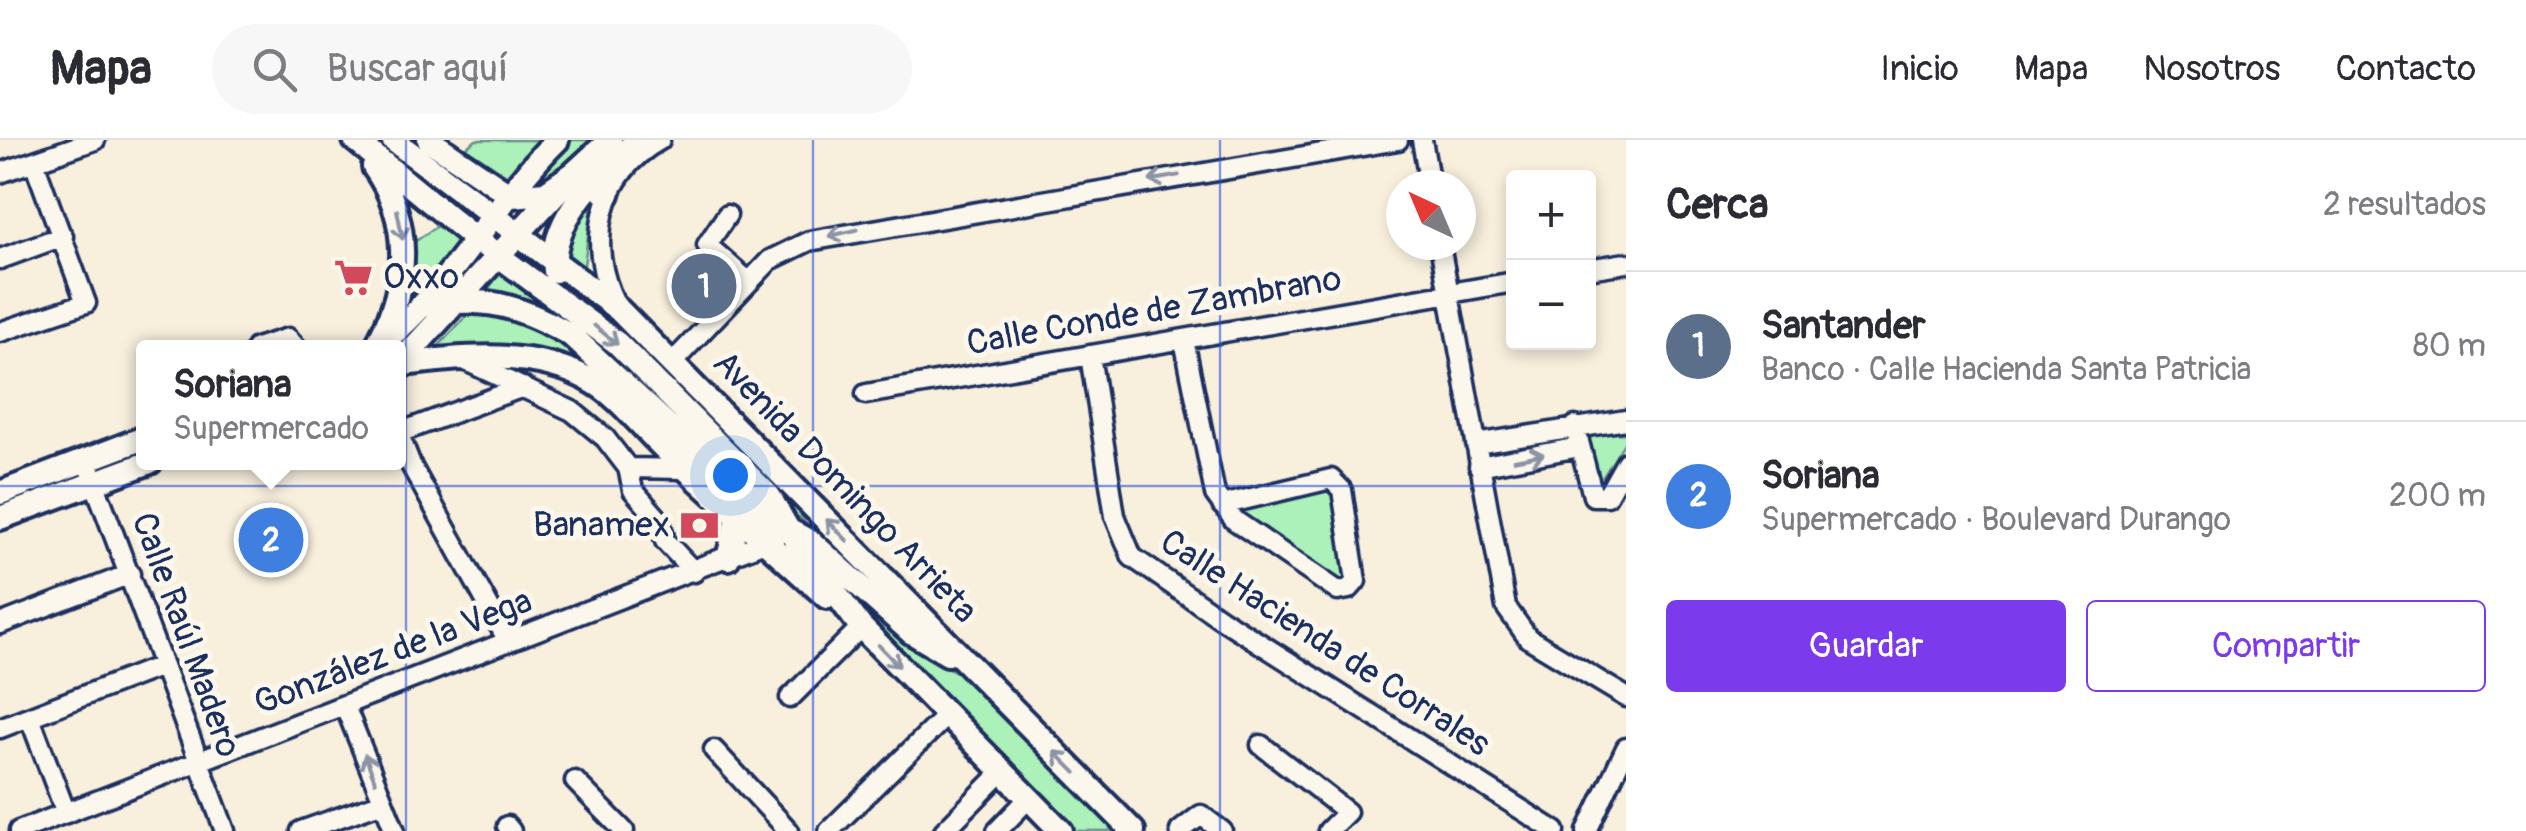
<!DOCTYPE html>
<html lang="es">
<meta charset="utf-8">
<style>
:root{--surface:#fff;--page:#f7f7f7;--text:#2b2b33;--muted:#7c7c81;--line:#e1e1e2;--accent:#7c3aed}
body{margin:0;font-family:Pangolin,sans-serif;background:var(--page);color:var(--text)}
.controls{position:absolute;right:30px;top:30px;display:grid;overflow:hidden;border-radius:10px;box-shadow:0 5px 15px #0003}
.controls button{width:90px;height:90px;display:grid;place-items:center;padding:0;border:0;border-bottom:2px solid var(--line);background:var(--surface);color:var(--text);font:50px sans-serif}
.compass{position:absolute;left:1386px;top:30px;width:90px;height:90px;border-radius:50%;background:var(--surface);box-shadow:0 5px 15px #0003;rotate:316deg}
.you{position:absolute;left:730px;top:335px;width:35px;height:35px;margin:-25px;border:8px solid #fff;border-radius:50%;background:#1a73e8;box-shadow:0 0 0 15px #1a73e833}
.badge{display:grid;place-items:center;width:65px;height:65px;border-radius:50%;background:var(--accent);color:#fff;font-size:32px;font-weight:700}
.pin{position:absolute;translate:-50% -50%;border:5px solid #fff;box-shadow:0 2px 10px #0006}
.popup{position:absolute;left:136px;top:200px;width:270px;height:130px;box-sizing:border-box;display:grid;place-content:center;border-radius:10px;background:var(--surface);filter:drop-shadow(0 2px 8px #0005);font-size:32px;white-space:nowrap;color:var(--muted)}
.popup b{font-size:38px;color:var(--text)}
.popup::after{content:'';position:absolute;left:50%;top:100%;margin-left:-20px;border:20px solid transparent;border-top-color:var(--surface)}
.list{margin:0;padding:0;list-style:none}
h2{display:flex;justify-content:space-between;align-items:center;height:130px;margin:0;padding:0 40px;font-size:42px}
h2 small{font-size:32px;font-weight:400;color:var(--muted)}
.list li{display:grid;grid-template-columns:65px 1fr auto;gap:30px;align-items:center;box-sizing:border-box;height:150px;padding:0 40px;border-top:2px solid var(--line)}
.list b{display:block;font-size:38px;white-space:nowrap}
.list p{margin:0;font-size:32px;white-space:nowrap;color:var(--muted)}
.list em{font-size:32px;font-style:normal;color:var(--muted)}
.actions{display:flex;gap:20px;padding:30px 40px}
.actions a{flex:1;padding:22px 0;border:2px solid var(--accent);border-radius:10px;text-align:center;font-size:35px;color:var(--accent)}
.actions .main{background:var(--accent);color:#fff}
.icon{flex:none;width:55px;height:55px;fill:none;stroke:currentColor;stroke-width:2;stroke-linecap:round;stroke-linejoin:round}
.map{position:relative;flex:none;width:1626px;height:691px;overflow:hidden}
header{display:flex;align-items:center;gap:60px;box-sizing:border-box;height:140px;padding:0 50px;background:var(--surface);border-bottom:2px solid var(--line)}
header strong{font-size:48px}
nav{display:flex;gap:55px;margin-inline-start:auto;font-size:35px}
.search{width:700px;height:90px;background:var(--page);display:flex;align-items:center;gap:25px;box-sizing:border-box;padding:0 35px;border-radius:55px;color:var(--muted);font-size:38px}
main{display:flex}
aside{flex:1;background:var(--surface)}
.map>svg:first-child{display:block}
.green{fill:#acf0ba;stroke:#64908c;stroke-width:2.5}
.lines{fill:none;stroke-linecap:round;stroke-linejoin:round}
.minor-casing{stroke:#1b2f5e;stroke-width:25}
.major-casing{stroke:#1b2f5e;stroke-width:30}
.minor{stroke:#fbf7ec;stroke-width:18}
.major{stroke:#fbf7ec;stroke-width:22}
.oneway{stroke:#8b93a5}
.grid{fill:none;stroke:#1d4ed8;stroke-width:2.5;stroke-opacity:0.55}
.labels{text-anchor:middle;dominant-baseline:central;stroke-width:10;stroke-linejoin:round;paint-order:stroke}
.poi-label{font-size:35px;fill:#1b2f5e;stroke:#fbf7ec;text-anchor:start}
.street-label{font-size:35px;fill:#1b2f5e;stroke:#fbf7ec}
</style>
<header>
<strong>Mapa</strong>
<div class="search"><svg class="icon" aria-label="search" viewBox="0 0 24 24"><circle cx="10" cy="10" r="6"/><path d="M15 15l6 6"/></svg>Buscar aquí</div>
<nav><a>Inicio</a><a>Mapa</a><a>Nosotros</a><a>Contacto</a></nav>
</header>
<main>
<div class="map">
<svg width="1626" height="691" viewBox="0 0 1626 691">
<rect width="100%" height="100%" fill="#f8efdd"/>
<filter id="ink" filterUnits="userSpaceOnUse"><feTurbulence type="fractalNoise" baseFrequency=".01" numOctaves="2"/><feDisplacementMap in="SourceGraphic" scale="20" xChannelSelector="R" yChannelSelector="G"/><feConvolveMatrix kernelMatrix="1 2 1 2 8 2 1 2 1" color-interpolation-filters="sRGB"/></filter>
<g filter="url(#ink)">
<path class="green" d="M476,0H544L510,37L502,40L458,14Z
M572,0H592L549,41L523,48Z
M587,51L593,57L583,133L561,117Z
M437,86L458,102L403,171L412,144L413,103Z
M502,131L591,195L725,328L605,212L485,153Z
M570,148C649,204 745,305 806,381L793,374L746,316L637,206Z
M475,167C523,181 559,196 599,228L586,235L431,214Z
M1626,293V300L1596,348L1582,294Z
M1335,345L1348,445L1238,372Z
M832,428C872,467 907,512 959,533L1116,691H1075L869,484Z"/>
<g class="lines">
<defs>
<path id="minor" d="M1422,0L1430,45
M0,33L95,0
M727,75L707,105L748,141
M1440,105L1506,467L1528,498L1626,557
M0,119L63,96
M1588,129L1626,123
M616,165C585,105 599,34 660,0
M0,192L86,163L34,22
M1184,200L1215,354L1234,380L1338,451L1349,449L1356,441L1342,350L1331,339L1222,365
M256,208L288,198L297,208
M1090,215L1115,376L1132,417L1220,478L1555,691
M462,219L572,271L605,298L628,328L633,350L660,381L665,401L694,432
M673,222L770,120L809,101L1398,0
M866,254L1514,142
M1575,286L1593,356H1607L1626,322
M1476,304L1626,280
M1479,326L1579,307
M628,328L686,329
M90,331L225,691
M0,484L130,434
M508,501L412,327L400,297L404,291L523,247
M790,558L861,487
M345,566L395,691
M30,578L66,673
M0,588L161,526
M1261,605L1347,672L1328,691
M714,610L789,691
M575,641L624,691
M507,686L511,691
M19,691L775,398
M301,691L383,662
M829,691L947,575
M944,691L1002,632
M997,691L1029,658
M1180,691L1201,675L1222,691
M1587,691L1626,608"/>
<path id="major" d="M355,0L473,97L617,203L769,356L789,391L861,487L1061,691
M393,0L619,170L1133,691
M429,0L512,56L545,53L574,33L608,54
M374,27C412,81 409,142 380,199
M555,131C549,78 601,30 639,0
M421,166C483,155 516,164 571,195L769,380L811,402L911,492L948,514
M374,208C441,164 496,59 557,0
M398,225C461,216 538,208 595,243C619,257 641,286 662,306C716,358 771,407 827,457
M398,225L574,33L610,0
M0,353L144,298
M0,378L150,322
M728,418L740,371"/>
</defs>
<use href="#minor" class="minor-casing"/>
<use href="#major" class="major-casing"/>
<use href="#minor" class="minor"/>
<use href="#major" class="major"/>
</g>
<defs><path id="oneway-shaft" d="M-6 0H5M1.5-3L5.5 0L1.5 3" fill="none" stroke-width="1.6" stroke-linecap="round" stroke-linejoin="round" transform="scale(2.5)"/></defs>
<g class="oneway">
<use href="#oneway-shaft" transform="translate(1164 38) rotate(170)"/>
<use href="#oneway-shaft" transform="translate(400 85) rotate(79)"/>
<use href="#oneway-shaft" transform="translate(843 93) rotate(167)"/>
<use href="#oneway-shaft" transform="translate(606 195) rotate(39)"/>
<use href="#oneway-shaft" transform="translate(1529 317) rotate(-11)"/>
<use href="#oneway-shaft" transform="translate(837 390) rotate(-134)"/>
<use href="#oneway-shaft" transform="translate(889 516) rotate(46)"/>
<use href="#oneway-shaft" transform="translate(1065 622) rotate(-135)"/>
<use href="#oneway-shaft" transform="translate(370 628) rotate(-111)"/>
</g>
</g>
<path class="grid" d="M406,0V691M813,0V691M1220,0V691M0,346H1626"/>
<defs>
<symbol id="supermarket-bare" viewBox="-9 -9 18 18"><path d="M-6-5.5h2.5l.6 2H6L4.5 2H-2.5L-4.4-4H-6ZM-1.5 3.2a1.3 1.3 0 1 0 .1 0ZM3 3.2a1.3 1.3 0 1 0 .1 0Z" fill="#d1495b" stroke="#fbf7ec" stroke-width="2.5" paint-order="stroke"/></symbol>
<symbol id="bank-bare" viewBox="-9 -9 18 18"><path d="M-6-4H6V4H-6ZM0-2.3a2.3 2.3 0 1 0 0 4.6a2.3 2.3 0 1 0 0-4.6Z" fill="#d1495b" stroke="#fbf7ec" stroke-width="2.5" paint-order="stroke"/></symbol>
</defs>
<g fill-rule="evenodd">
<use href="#supermarket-bare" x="326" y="110" width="55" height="55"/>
<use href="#bank-bare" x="672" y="358" width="55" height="55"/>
</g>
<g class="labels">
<g class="poi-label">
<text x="383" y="137">Oxxo</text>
<text x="670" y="385" text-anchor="end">Banamex</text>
</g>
<g class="street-label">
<text transform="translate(1154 171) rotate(-10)">Calle Conde de Zambrano</text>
<text transform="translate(845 347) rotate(46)">Avenida Domingo Arrieta</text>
<text transform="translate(186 495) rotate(70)">Calle Raúl Madero</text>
<text transform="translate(1325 503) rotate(33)">Calle Hacienda de Corrales</text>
<text transform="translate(393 512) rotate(-21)">González de la Vega</text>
</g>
</g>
</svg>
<div class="controls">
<button>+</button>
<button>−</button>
</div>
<svg class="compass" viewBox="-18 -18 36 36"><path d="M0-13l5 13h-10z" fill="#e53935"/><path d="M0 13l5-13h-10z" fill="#7c7c81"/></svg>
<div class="you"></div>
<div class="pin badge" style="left:704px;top:146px;background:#5c6f8a">1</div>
<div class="pin badge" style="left:271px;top:400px;background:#3f7fe0">2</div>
<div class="popup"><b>Soriana</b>Supermercado</div>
</div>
<aside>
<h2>Cerca<small>2 resultados</small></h2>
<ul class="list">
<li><span class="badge" style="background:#5c6f8a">1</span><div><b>Santander</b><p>Banco · Calle Hacienda Santa Patricia</p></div><em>80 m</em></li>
<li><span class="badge" style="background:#3f7fe0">2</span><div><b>Soriana</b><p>Supermercado · Boulevard Durango</p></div><em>200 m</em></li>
</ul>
<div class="actions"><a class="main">Guardar</a><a>Compartir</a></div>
</aside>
</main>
